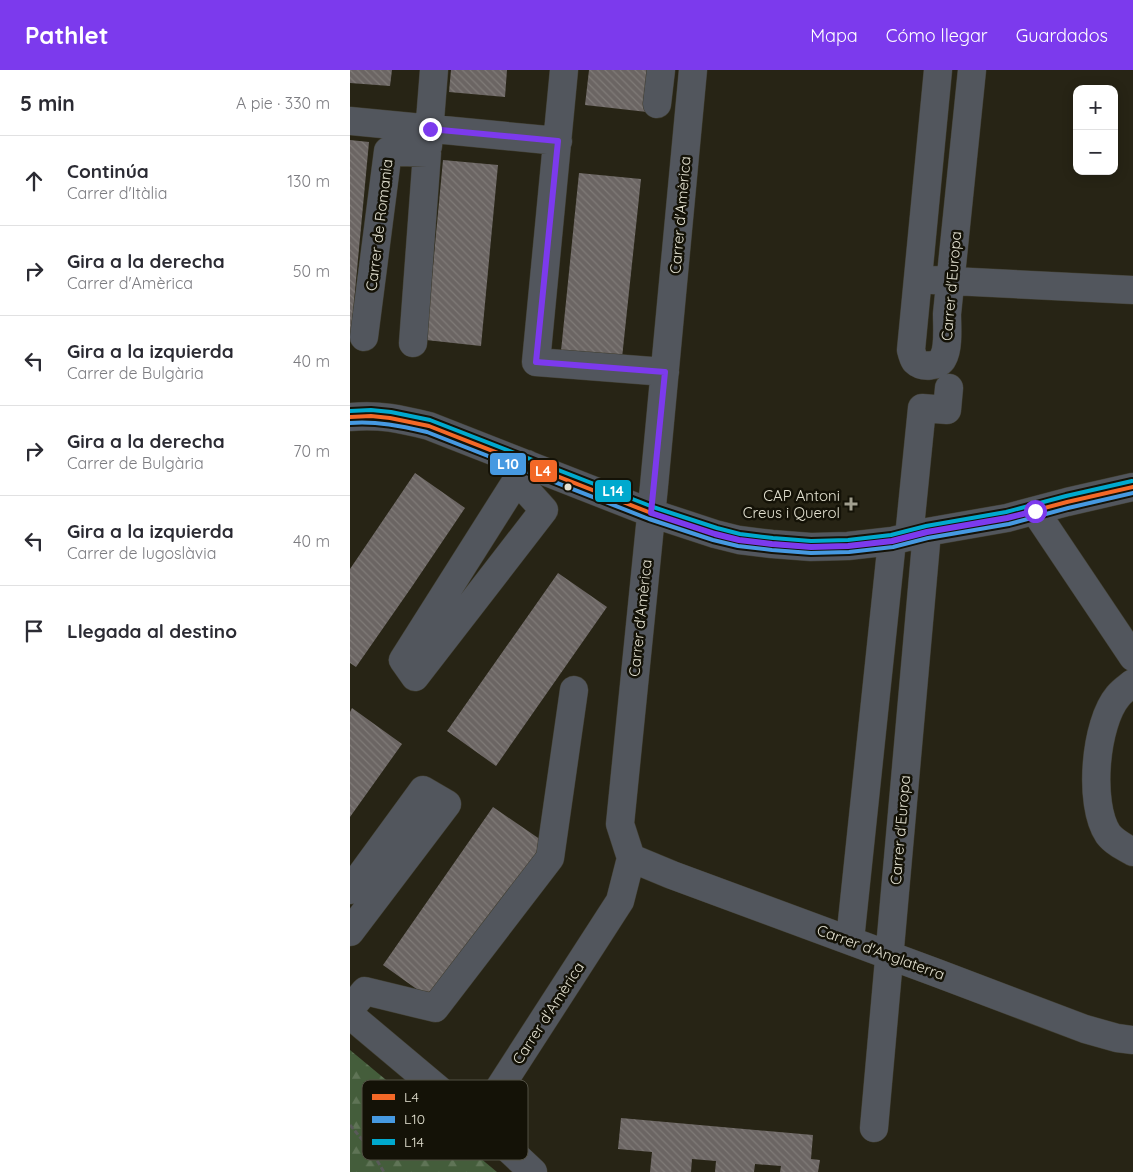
<!DOCTYPE html>
<html lang="es">
<meta charset="utf-8">
<style>
:root{--surface:#fff;--page:#f2f2f3;--text:#2b2b33;--muted:#7c7c81;--line:#e1e1e2;--accent:#7c3aed}
body{margin:0;font-family:Quicksand,sans-serif;background:var(--page);color:var(--text)}
.controls{position:absolute;right:15px;top:15px;display:grid;overflow:hidden;border-radius:10px;box-shadow:0 2px 12px #0003}
.controls button{width:45px;height:45px;display:grid;place-items:center;padding:0;border:0;border-bottom:1px solid var(--line);background:var(--surface);color:var(--text);font:25px sans-serif}
.stop{position:absolute;width:15px;height:15px;margin:-11px;border:4px solid #7c3aed;border-radius:50%;background:#fff}
.stop.end{background:#7c3aed;border-color:#fff;box-shadow:0 1px 5px #0008}
.list{margin:0;padding:0;list-style:none}
h2{display:flex;justify-content:space-between;align-items:center;height:65px;margin:0;padding:0 20px;font-size:21px}
h2 small{font-size:16px;font-weight:400;color:var(--muted)}
.list li{display:grid;grid-template-columns:32px 1fr auto;gap:15px;align-items:center;box-sizing:border-box;height:90px;padding:0 20px;border-top:1px solid var(--line)}
.list b{display:block;font-size:19px;white-space:nowrap}
.list p{margin:0;font-size:16px;white-space:nowrap;color:var(--muted)}
.list em{font-size:16px;font-style:normal;color:var(--muted)}
.icon{flex:none;width:28px;height:28px;fill:none;stroke:currentColor;stroke-width:2;stroke-linecap:round;stroke-linejoin:round}
.map{position:relative;flex:none;width:783px;height:1102px;overflow:hidden}
header{display:flex;align-items:center;gap:30px;box-sizing:border-box;height:70px;padding:0 25px;background:var(--accent);color:#fff}
header strong{font-size:24px}
nav{display:flex;gap:28px;margin-inline-start:auto;font-size:18px}
main{display:flex}
aside{flex:1;background:var(--surface)}
.map>svg:first-child{display:block}
.forest{fill:url(#forest-firs)}
.building{fill:url(#building-back-hatch)}
.lines{fill:none;stroke-linecap:round;stroke-linejoin:round}
.minor-casing{stroke:#403e31;stroke-width:29}
.path{stroke:#595a59;stroke-width:3;stroke-dasharray:5 2.5;stroke-linecap:butt}
.minor{stroke:#52565d;stroke-width:28}
.bus-1-casing{stroke:#141207;stroke-width:8}
.bus-2-casing{stroke:#141207;stroke-width:8}
.bus-3-casing{stroke:#141207;stroke-width:8}
.bus-1{stroke:#f36827;stroke-width:4}
.bus-2{stroke:#4699e1;stroke-width:4}
.bus-3{stroke:#00a9ce;stroke-width:4}
.route{stroke:#7c3aed;stroke-width:6}
.bus-dot{fill:#e3e1d1;stroke:#141207;stroke-width:2}
.poi-dot{fill:#a19f8f;stroke:#141207;stroke-width:2}
.labels{text-anchor:middle;dominant-baseline:central;stroke-width:5;stroke-linejoin:round;paint-order:stroke}
.street-label{font-size:15px;fill:#e3e1d1;stroke:#141207}
.poi-label{font-size:15px;fill:#e3e1d1;stroke:#141207;text-anchor:end}
.key{fill:#141207;stroke:#525044;stroke-width:1}
.key-label{font-size:14px;fill:#e3e1d1}
.line-badge{stroke:#141207;stroke-width:2}
.badge-label{font-size:14px;text-anchor:middle;font-weight:bold;fill:#fff}
</style>
<header>
<strong>Pathlet</strong>
<nav><a>Mapa</a><a>Cómo llegar</a><a>Guardados</a></nav>
</header>
<main>
<aside>
<h2>5 min<small>A pie · 330 m</small></h2>
<ul class="list">
<li><svg class="icon" aria-label="ahead" viewBox="0 0 24 24"><path d="M12 20V5M6 11l6-6 6 6"/></svg><div><b>Continúa</b><p>Carrer d'Itàlia</p></div><em>130 m</em></li>
<li><svg class="icon" aria-label="right" viewBox="0 0 24 24"><path d="M7 20v-9h11M14 6l5 5-5 5"/></svg><div><b>Gira a la derecha</b><p>Carrer d'Amèrica</p></div><em>50 m</em></li>
<li><svg class="icon" aria-label="left" viewBox="0 0 24 24"><path d="M17 20v-9H6M10 6l-5 5 5 5"/></svg><div><b>Gira a la izquierda</b><p>Carrer de Bulgària</p></div><em>40 m</em></li>
<li><svg class="icon" aria-label="right" viewBox="0 0 24 24"><path d="M7 20v-9h11M14 6l5 5-5 5"/></svg><div><b>Gira a la derecha</b><p>Carrer de Bulgària</p></div><em>70 m</em></li>
<li><svg class="icon" aria-label="left" viewBox="0 0 24 24"><path d="M17 20v-9H6M10 6l-5 5 5 5"/></svg><div><b>Gira a la izquierda</b><p>Carrer de Iugoslàvia</p></div><em>40 m</em></li>
<li><svg class="icon" aria-label="arrive" viewBox="0 0 24 24"><path d="M6 21V4h12l-3 4 3 4H6"/></svg><div><b>Llegada al destino</b></div></li>
</ul>
</aside>
<div class="map">
<svg width="783" height="1102" viewBox="0 0 783 1102">
<defs>
<pattern id="forest-firs" width="22" height="20" patternUnits="userSpaceOnUse" patternTransform="scale(1.25)"><rect width="22" height="20" fill="#445d3b"/><path d="M5 1l3.5 6h-7zM16 11l3.5 6h-7z" fill="#5f7456"/></pattern>
<pattern id="building-back-hatch" width="6" height="6" patternUnits="userSpaceOnUse" patternTransform="scale(1.25)"><rect width="6" height="6" fill="#6b6563"/><path d="M-1 5l2 2M0 0l6 6M5-1l2 2" fill="none" stroke="#807b78"/></pattern>
</defs>
<rect width="100%" height="100%" fill="#272415"/>
<path class="forest" d="M0,980L147,1102H0Z"/>
<path class="building" d="M0,0H42L40,16L0,13Z
M101,0H157L155,27L99,22Z
M239,0H301L297,42L235,35Z
M0,70L19,72L1,264H0Z
M93,90L148,95L131,276L76,270Z
M229,103L291,109L272,288L211,281Z
M65,403L115,438L61,518L6,597L0,593V499Z
M208,503L257,537L146,696L97,661Z
M2,638L52,674L0,747V642Z
M143,737L194,772L82,930L33,895Z
M271,1048L463,1065L461,1089L470,1090L468,1102H430L431,1096L405,1094L404,1102H365L366,1091L342,1089L341,1102H300L302,1082L268,1079Z"/>
<g class="lines">
<defs>
<path id="minor" d="M214,0L186,292L315,302
M588,0L561,280C562,284 563,288 565,291C572,298 589,297 593,288C599,278 597,255 597,244L622,0
M307,34L311,0
M0,51L208,71
M78,76L84,0
M582,210L783,220
M14,267L38,81L77,83L63,273
M0,347C29,344 51,349 79,356L301,443L365,464L389,470L422,474L461,477L498,476L542,471L577,462L657,448L717,432L783,417
M167,410L194,440L65,607L53,590L177,394
M685,441L783,587
M559,467L572,338L597,340L599,318
M783,613C778,617 772,621 768,626C745,653 738,734 758,764C764,772 774,777 783,782
M281,788L322,805L587,903L735,959L767,968L783,970
M0,820L73,720L97,734L0,862
M500,870L542,471
M0,939L15,921L85,938L200,788L224,620
M0,945L150,1071L183,1102
M126,1052L139,1034L270,831L281,788L270,754L304,416L343,0
M524,1058L577,462"/>
</defs>
<use href="#minor" class="minor-casing"/>
<path class="path" d="M0,1055L20,1079L34,1102"/>
<use href="#minor" class="minor"/>
<defs>
<path id="bus-1" d="M0,347L21,346L40,348L79,356L301,443L365,464L389,470L422,474L461,477L498,476L542,471L577,462L657,448L717,432L783,417"/>
<path id="bus-2" d="M0,353C27,351 51,356 77,362L299,449L363,470L388,476L422,480L461,483L499,482L543,477L578,468L659,454L718,438L783,423"/>
<path id="bus-3" d="M0,341L21,340L41,342L80,350L303,437L367,458L390,464L423,468L461,471L498,470L541,465L576,456L656,442L716,426L782,411"/>
</defs>
<use href="#bus-1" class="bus-1-casing"/>
<use href="#bus-2" class="bus-2-casing"/>
<use href="#bus-3" class="bus-3-casing"/>
<use href="#bus-1" class="bus-1"/>
<use href="#bus-2" class="bus-2"/>
<use href="#bus-3" class="bus-3"/>
</g>
<g class="lines">
<path class="route" d="M80,59L208,71L186,292L315,302L301,443L365,464L389,470L422,474L461,477L498,476L542,471L577,462L657,448L685,441"/>
</g>
<circle class="bus-dot" cx="218" cy="417" r="4.5"/>
<path class="poi-dot" d="M498.5 426.5h5v5h5v5h-5v5h-5v-5h-5v-5h5z"/>
<g class="labels">
<g class="street-label">
<text transform="translate(330 145) rotate(-85)">Carrer d'Amèrica</text>
<text transform="translate(29 155) rotate(-83)">Carrer de Romania</text>
<text transform="translate(601 216) rotate(-85)">Carrer d'Europa</text>
<text transform="translate(290 548) rotate(-84)">Carrer d'Amèrica</text>
<text transform="translate(550 760) rotate(-85)">Carrer d'Europa</text>
<text transform="translate(531 882) rotate(20)">Carrer d'Anglaterra</text>
<text transform="translate(198 943) rotate(-57)">Carrer d'Amèrica</text>
</g>
<g class="poi-label">
<text x="490" y="425">CAP Antoni<tspan x="490" dy="17">Creus i Querol</tspan></text>
</g>
</g>
<rect x="12" y="1010" width="166" height="80" rx="8" class="key"/>
<rect x="22" y="1024" width="23" height="6" fill="#f36827"/>
<rect x="22" y="1046" width="23" height="7" fill="#4699e1"/>
<rect x="22" y="1069" width="23" height="6" fill="#00a9ce"/>
<g class="key-label">
<text x="54" y="1032">L4</text>
<text x="54" y="1054">L10</text>
<text x="54" y="1077">L14</text>
</g>
<g class="line-badge">
<rect x="139" y="382" width="38" height="24" rx="5" fill="#4699e1"/>
<rect x="179" y="389" width="29" height="24" rx="5" fill="#f36827"/>
<rect x="244" y="409" width="38" height="24" rx="5" fill="#00a9ce"/>
</g>
<g class="badge-label">
<text x="158" y="399">L10</text>
<text x="193" y="406">L4</text>
<text x="263" y="426">L14</text>
</g>
</svg>
<div class="controls">
<button>+</button>
<button>−</button>
</div>
<div class="stop" style="left:685px;top:441px"></div>
<div class="stop end" style="left:80px;top:59px"></div>
</div>
</main>
